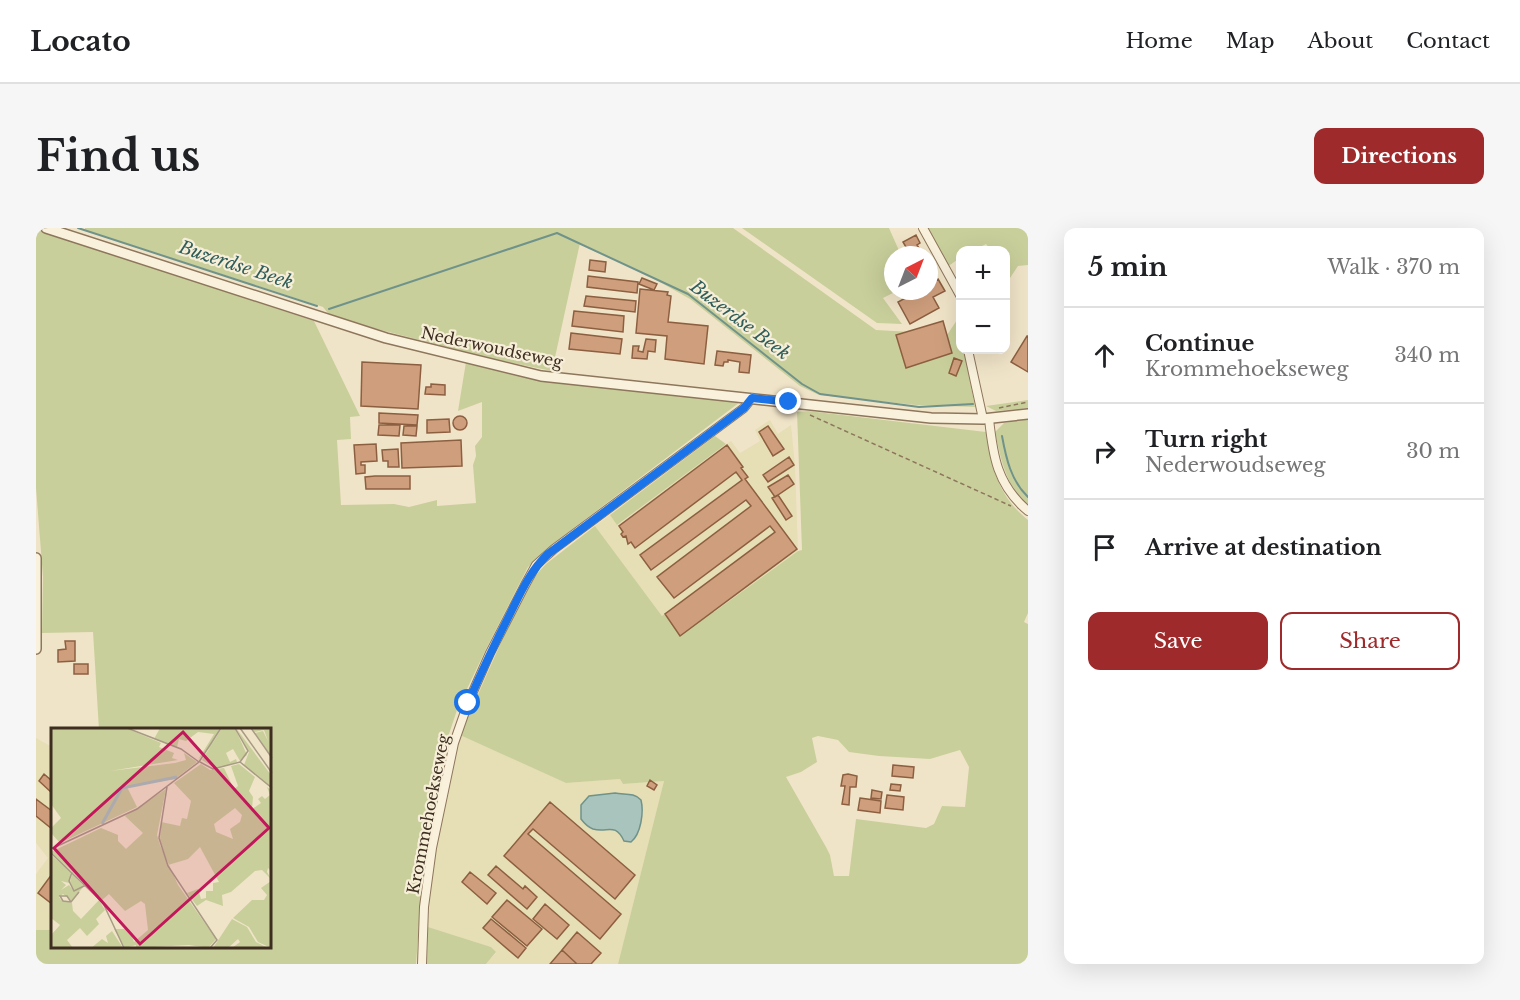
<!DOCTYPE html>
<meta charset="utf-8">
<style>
:root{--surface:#fff;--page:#f6f6f6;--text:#202124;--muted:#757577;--line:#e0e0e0;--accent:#9e2a2b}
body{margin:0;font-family:"Libre Baskerville",serif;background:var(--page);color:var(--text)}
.controls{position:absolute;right:18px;top:18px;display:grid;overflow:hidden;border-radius:12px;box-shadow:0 6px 24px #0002}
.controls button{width:54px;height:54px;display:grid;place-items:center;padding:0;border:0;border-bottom:2px solid var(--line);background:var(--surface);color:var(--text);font:30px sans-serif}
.compass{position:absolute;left:848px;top:18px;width:54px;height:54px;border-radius:50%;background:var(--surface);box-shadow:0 6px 24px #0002;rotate:42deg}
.stop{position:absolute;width:18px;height:18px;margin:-14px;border:4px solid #1a73e8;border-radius:50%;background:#fff}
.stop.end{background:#1a73e8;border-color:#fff;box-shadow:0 2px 6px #0008}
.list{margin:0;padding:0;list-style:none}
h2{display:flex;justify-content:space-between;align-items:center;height:78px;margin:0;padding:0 24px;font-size:26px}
h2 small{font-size:20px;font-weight:400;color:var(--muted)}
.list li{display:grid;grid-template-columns:39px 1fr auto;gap:18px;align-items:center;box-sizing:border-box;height:96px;padding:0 24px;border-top:2px solid var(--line)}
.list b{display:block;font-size:22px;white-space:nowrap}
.list p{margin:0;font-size:20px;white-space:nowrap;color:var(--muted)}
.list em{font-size:20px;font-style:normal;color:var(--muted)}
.actions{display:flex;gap:12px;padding:18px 24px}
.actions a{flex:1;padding:14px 0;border:2px solid var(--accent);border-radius:12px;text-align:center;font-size:21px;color:var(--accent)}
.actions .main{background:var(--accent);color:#fff}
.icon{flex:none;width:33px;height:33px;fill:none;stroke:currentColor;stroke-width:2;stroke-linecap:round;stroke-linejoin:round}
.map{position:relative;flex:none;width:992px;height:736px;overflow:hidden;border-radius:12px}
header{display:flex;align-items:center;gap:36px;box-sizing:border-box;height:84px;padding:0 30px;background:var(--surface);border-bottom:2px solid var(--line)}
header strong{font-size:28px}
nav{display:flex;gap:33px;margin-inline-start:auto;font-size:21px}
.intro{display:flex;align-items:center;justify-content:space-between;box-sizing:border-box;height:144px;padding:0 36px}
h1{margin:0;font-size:42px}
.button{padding:15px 27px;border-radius:12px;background:var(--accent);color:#fff;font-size:21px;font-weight:700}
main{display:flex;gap:36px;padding:0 36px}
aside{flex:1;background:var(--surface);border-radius:12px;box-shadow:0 6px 24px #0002}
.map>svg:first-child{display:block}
.farmland{fill:#e6deb5}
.green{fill:#c9cf9b;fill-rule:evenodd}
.water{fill:#a9c4bc;stroke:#6f938a;stroke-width:1.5}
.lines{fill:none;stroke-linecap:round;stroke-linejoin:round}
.stream{stroke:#6f938a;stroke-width:2}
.building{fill:#cf9f7d;stroke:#8d5f41;stroke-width:1.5}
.minor-casing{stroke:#8d765c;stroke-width:10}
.tertiary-casing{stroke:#8d765c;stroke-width:12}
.path{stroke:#8d765c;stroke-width:1.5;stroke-dasharray:4.5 3;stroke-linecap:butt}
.minor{stroke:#faf1dc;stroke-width:8}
.tertiary{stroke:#faf1dc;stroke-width:9}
.route{stroke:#1a73e8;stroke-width:8}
.labels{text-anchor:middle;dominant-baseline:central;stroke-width:4.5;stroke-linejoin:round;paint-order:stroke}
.street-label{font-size:16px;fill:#3d2e20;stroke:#f7eed8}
.water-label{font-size:18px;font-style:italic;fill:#2f5d5a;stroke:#f7eed8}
.inset-river{fill:none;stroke:#a9c4bc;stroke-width:3}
.inset-road{fill:none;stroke:#a89b85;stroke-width:1.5}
.view{fill:#c2185b;fill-opacity:0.15;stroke:#c2185b;stroke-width:3}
.inset-edge{fill:none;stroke:#3d2e20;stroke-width:3}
</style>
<header>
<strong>Locato</strong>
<nav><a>Home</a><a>Map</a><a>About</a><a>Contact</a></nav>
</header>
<div class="intro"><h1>Find us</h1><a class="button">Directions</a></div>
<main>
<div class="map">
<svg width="992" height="736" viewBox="0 0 992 736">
<rect width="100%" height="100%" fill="#f0e4c8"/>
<path class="farmland" d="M734,192L742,206L755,197L759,237L762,323L678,384L626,388L559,298L574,287L582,297L684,220L695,213L704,225L724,213L719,202Z
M424,507L530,555L584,551L587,556L628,553L582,736H450L460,725L455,719L392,699L396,641Z
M0,510L16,519V702H0V646L12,630L0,615Z"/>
<path class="green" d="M49,0H697L840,102L876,104L884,124L898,132L907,113L921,92L924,106V122H928L939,179L880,177L783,167L764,158L654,71L613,48L544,15L516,143L453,130L295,89L287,79L281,77L49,2Z
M706,0H853L865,27H857V63H861L847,70L866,96L841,95Z
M889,0H992V37L982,38L974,50L970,43V22H955L950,16L938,22H924V30L911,39Z
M0,1L278,93L324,188L314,189L315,211L301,212L305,277L358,276L373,279L401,272V278L440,275L437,237L440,228L439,218L446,209V174L422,183L430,134L488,148L527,155L704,174L530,306L492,339L450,421L421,482L413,506L388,628L380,736H0V702H16V720H234V502H63L57,404L6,405L7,349L0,260Z
M992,172V180L960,183L950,178Z
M772,183L950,204C955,239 963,269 992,292V385L988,394L992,396V736H582L628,553L587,556L584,551L530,555L424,507L482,376L497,350L510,336L559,298L626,388L660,363L678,384L762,323L766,322L761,184ZM782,508L802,512L813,524L843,528L894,531L924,522L933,539L929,579L906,578L898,596L890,600L820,591L813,648H798L794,627L790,619L750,549L765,544L781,534L776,510Z
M992,191V279C970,257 965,233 959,204L968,195Z
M679,208L690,216L581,297L574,287Z
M392,699L455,719L460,724L450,736H391Z"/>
<path class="water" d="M579,565C588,567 598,564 605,572C608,584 605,606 595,614L588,613C579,594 572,605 557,601C552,599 548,595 545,591V577L553,568Z"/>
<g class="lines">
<path class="stream" d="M42,0L281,78
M293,81L521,5L652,66L766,156L784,166L883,179L937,176
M966,208C970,230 975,253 992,269"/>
</g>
<path class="building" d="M880,7L884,15L881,17L883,20L874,26L867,14Z
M554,32L570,34L569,44L553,42Z
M552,48L602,54L601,65L551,59Z
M606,50L621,56L618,62L603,56Z
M902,51L909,63L897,69L903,80L874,96L862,74L882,63H893V57Z
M604,61L632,64L631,67L635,68L632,94L672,98L668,136L629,131L631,108L600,105Z
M550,68L600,73L599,84L548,78Z
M538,83L588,88L587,104L536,98Z
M907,93L916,125L870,140L860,107Z
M535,105L586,111L584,126L533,121Z
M991,108H992V144L975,134Z
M610,111L620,112L619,124L612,123L611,131L596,130L597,118H603L602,123L607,124Z
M681,123L715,127L713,145L703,144L704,134L692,132V134H688L687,138L679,137Z
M918,130L926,133L920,148L913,145Z
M326,134L385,137L382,181L325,178Z
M395,156L409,157V167L389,166L390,159H395Z
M343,185L382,187L381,197L343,195Z
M417 195a7 7 0 1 1 14 0a7 7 0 1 1-14 0Z
M413,191L414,204L391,205V192Z
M343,197H364L363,208L342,207Z
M368,198H381L380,208L367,207Z
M732,198L748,221L737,228L723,204Z
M425,212L426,238L366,240L365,215Z
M340,216L341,233L325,234V237H329V245L320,246L318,217Z
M691,217L707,239L705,240L712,249L709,251L761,321L644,408L629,386L739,304L734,298L638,370L621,349L715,278L710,272L615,342L604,327L706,252L700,244L599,320L595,314L592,316L590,308L587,309L585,306L587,304L583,298Z
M362,221L363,239H352V233H347L346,222Z
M753,229L758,237L732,254L727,247Z
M752,247L758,256L739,269L732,259Z
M339,248H374V261H330L329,249Z
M742,267L756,288L750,292L736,270Z
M29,413H39V433L22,434V422L30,421Z
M38,436H52V446H38Z
M857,537L878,539L877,550L856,548Z
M8,546L15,552L16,550V565L3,553Z
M812,546L821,548L820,559H814L813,577L806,576L809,558H805L807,547Z
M614,552L621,557L618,562L611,558Z
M855,556L865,557L864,563L854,562Z
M836,562L846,564L845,571L835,570Z
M851,567L868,569L867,582L849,580Z
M824,570L845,573L844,585L822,582Z
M0,571L16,583V601L0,588Z
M514,574L599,647L579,671L497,601L492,606L585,686L564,711L468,628Z
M460,638L487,661L489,658L501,669L491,681L452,647Z
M434,644L460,665L451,676L426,654Z
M16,646V676L2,665Z
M471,672L506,701L491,718L456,689Z
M509,676L533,697L521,711L497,691Z
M455,691L490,720L482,730L447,700Z
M541,704L565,725L555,736H541L526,722Z
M526,722L541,736H514Z"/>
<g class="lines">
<defs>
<path id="minor" d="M887,0L924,67
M932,122L947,191
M953,191C957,228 961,257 992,283
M386,736L388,679L396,620L418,515L432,475L454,425L489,357L500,337L518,321L708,180L716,170"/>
<path id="tertiary" d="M10,0L350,110L505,148L895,190L947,191L992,186
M0,330V421"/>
</defs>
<use href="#minor" class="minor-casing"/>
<use href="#tertiary" class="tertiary-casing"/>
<path class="path" d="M963,180L992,174
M774,187L975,278"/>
<use href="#minor" class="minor"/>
<use href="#tertiary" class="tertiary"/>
</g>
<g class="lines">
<path class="route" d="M432,475C445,445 459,415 474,386C485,364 494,343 512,326L708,180L716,170L753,174"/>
</g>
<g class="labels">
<g class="street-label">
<text transform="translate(456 119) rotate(12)">Nederwoudseweg</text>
<text transform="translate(392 586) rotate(-79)">Krommehoekseweg</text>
</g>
<g class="water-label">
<text transform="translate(200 37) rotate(18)">Buzerdse Beek</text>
<text transform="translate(704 92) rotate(37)">Buzerdse Beek</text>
</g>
</g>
<g transform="translate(15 500)">
<rect width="220" height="220" fill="#f0e4c8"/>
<path d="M0,0H75L110,15L108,19L123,25L121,30L127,32L59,43L124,35L135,32L133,25L146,34L124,51L76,59L86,79L9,115L0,105V100L10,90L0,76ZM109,0H169L160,18L147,32L163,6L147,4L135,13L128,11L126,19L103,11ZM171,0H184L196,27L189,33L182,21L175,25L179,34L185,31L186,34L165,41L151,32ZM185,0L220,47V60L193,37L198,24ZM201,0H220V29L204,5L212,3L217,13L213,2L204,4ZM150,36L159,42L173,40L183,61L187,58L180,38L188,36L204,49L198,63L202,69L201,81L210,75L207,71L211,68L214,71L219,67L216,59L220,62V143L217,140L216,144L220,151L211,142L204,143L180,164L171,167L172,178L155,172L146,178L136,165L147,161L150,171L155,170V163H162V155L168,154L149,119L137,131L117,137L109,113L110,94L129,98L131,90L136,91L140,73L123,55ZM184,80L191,87L189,94L179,101L182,111L165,104L163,96ZM115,61L106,107L109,117L127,157L165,211L157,220L138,217L85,220V217L74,220L63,201H78L83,214L97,202L94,176L90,173L74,183L58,166L51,172L0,124L50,100L67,107V113L75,121L92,105L74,88ZM0,127L20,144L18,155L10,153L15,157L10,162L18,157L23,163L19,154L21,146L33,158L21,173L12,166L8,169L10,172L21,175L22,183L30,191L48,172L54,182L45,191L48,196L36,208L29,200L16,212L22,220H0V207L9,197L0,190ZM220,153L221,220H220L207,214L198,199L182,190L201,172H213L216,167L210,160ZM181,191L196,199L205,214L217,220H181L189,214L187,211L177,220H162ZM61,203L72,220H40L51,211L57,215L55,208Z" fill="#c9cf9b" fill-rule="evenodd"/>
<path class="inset-river" d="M51,96L71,60L126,49"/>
<path class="inset-road" d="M76,0L130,21L148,34M184,0L197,23L189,34M189,0L221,45M200,0L221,30M149,34L162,41L189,34L221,60M116,59L108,110L117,138L166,212L159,220M0,121L86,81L148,34L170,0M0,125L52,175L73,220M21,144L18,153L23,163L35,157M20,174L16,168H9L12,173L20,174L28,164"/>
<path class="view" d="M132,4L218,100L89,216L3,120Z"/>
<rect width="220" height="220" class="inset-edge"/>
</g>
</svg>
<div class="controls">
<button>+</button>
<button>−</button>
</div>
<svg class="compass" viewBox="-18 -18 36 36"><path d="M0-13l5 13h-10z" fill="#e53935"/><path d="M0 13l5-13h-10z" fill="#757577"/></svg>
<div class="stop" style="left:432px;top:475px"></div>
<div class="stop end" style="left:753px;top:174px"></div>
</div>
<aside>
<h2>5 min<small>Walk · 370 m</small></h2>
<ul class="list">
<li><svg class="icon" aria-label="ahead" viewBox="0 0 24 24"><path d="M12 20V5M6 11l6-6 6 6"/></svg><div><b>Continue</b><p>Krommehoekseweg</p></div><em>340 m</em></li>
<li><svg class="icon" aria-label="right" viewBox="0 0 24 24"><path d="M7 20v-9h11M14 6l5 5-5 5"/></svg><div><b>Turn right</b><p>Nederwoudseweg</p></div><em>30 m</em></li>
<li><svg class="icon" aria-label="arrive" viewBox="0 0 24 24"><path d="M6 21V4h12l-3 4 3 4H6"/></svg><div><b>Arrive at destination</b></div></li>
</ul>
<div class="actions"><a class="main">Save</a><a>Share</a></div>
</aside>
</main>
